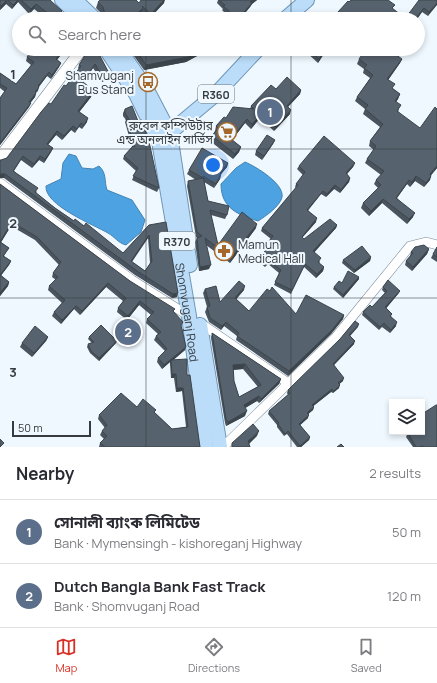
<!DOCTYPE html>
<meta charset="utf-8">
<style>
:root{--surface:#fff;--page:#f7f7f7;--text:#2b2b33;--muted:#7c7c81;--line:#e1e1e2;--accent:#d93025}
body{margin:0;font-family:Manrope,"Noto Sans Bengali",sans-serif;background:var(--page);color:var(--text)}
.controls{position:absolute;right:12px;bottom:12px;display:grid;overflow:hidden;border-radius:0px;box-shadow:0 2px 6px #0003}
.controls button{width:36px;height:36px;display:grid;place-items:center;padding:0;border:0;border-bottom:1px solid var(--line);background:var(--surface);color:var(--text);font:20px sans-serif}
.scale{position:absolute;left:12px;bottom:10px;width:79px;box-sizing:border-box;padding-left:4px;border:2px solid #353b3f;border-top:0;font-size:11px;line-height:14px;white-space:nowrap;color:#353b3f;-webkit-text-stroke:3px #eff8ff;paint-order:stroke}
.you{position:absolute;left:213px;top:165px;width:14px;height:14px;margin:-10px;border:3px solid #fff;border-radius:50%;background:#1a73e8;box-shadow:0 0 0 6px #1a73e833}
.badge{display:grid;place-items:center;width:26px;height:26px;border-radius:50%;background:var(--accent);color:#fff;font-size:13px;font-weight:700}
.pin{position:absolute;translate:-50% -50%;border:2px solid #fff;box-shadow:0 1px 4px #0006}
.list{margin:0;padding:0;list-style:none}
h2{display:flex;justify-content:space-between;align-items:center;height:52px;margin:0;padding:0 16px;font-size:17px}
h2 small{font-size:13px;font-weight:400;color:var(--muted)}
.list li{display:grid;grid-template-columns:26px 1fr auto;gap:12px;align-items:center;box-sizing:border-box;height:64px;padding:0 16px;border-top:1px solid var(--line)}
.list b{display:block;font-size:15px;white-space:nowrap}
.list p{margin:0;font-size:13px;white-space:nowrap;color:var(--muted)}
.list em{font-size:13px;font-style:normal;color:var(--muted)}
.icon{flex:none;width:22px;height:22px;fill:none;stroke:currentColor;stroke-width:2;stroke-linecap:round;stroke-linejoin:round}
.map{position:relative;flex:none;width:437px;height:447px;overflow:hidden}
.search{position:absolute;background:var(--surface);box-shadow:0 2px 6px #0003;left:12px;right:12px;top:12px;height:44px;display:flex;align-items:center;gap:10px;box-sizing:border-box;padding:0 14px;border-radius:22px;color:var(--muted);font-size:15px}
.sheet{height:180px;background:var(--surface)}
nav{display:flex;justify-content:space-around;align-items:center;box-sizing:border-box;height:56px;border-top:1px solid var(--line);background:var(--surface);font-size:11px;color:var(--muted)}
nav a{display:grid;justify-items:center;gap:2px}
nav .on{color:var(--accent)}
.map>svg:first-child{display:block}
.water{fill:#4da2e2;stroke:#4683b1}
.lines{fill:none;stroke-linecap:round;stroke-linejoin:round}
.minor-casing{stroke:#7d8a95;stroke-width:10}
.tertiary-casing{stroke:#7d8a95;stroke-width:12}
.primary-casing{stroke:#6e96b6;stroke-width:16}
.minor{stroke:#fff;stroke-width:9}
.tertiary{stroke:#fff;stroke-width:11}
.primary{stroke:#bbddfa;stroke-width:14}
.wall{fill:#4a545e;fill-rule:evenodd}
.shaded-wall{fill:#3c454c}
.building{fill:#56626d;stroke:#3c454c;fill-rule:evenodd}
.grid{fill:none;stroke:#353b3f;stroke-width:1;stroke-opacity:0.55}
.labels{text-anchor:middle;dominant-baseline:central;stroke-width:4;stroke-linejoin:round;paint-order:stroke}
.shield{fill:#eff8ff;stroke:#6d7479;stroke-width:1}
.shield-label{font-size:11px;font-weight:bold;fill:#353b3f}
.poi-label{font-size:12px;fill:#353b3f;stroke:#eff8ff;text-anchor:end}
.street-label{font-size:12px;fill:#353b3f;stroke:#eff8ff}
.grid-label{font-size:13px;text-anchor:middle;font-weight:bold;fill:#353b3f;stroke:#eff8ff;stroke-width:4;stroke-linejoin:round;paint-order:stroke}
</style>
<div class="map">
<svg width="437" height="447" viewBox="0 0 437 447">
<rect width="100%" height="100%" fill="#eff8ff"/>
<path class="water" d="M69,154L76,156L82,168L93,169L99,166C107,173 104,181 107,190L132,200L145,220L141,232L126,245C118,243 115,237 108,233C94,225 44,205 46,186L61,179L63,163Z
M245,162C255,166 289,186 281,200C277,208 266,216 258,221C238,215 221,208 221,184L236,168Z"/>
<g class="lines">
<defs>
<path id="minor" d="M0,183L132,280L189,316
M200,323L288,383
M223,447L335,338L410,246L426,242L437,245"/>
<path id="tertiary" d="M0,157L82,49"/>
<g id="primary">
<path d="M62,0L79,16"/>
<path d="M75,0L95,19"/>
<path d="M285,19L307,0"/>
<path id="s1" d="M106,49L136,94L159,141L189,316L206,447"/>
<path d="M119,49L146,88L170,134L190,265"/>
<path d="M162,139L216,94L258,49"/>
<path d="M200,325L220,447"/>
</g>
</defs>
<use href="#minor" class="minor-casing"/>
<use href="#tertiary" class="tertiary-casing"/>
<use href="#primary" class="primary-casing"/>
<use href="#minor" class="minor"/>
<use href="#tertiary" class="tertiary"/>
<use href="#primary" class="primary"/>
</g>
<path class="wall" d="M0,0H50L61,16L58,19H47L34,9L29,14L18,2L12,9L6,4L0,10Z
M218,0H257L252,4L250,7L240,19H231L222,10L223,9L217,3Z
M437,0L428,16L422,12L417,19H406L407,16Z
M98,2L139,3H164L149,19H147L141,13L135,19H103L101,13L96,8Z
M349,2L393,9L406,19H340L337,16L338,12Z
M65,49H74L69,55L64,51Z
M89,49L109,78L102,82L93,68L83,82L86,89L92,93L91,97L79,112L87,122L82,129L79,127L75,133L71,130L62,140L56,135L48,145L53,148L51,152L44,163L39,160L32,168L21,160L14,171L37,192L36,193L55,208L74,221L84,226L123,253L149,225L177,297L172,298L135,275L4,178L1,160L7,158L66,86L79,69L78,68L79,65ZM148,238L150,263L145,271L132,262Z
M129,49H210L186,62L144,70Z
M307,49H327L318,63L306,52Z
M64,51L57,60L61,63L59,67L51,79L47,76L39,87L38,91L36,93L35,97L30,103H31L29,107L0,145V98L5,92L0,88V73L16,84L31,65L26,61L27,57Z
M359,59H402L400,63L388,80L393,89L400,94L398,99L396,102L399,110L398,111L437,168L431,175L430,180L424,187L415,181L410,187L407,184L397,198L413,217L407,224L382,203L369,216L361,208L363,203L378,188L374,184L376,180L381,175L365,163L367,159L374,150L369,146L370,141L380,127L363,114L365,109L355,101L357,97L370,78L363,73L364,69L357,64Z
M276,89L301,90L300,94L288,107L290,114L274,131L260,118L251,129L245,123L232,140L241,147L239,152L233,159L210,141L212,136L215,131L216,126L226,118L250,109L251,106Z
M125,109L159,188L157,192L132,180L136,171L123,159L124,156L132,147L125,122L126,120L123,116V113Z
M275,140L273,144L262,160L255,155L256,151Z
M228,163L227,167L221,174L220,179L214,188L204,182L208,201L227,215L225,219L211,215L218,245L256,228L230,263L206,245L209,269L199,271L195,242L197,238L196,237L187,186L188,181L196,180L187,174L189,170Z
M355,163L353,167L347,174L350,178L349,182L340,193L334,189L326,197L321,194L308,210L316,222L302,238L304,239L337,225L336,228L314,252L320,262L319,263L324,267L323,271L316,278L304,267L291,294L274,285L279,273L268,264L265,267L258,261L259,258L269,246L268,245L269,241L271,239L261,231L262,228L296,188L295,187L296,184L303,175L297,169L299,166Z
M0,184L130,281L174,312L181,327L185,350L173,360L187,375L200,447H99L100,443L104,439L100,435L102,431L105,428L98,419L99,415L137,407L155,413L172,429L186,427L182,391L176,392L174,378H171L170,364V362L162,369L157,362L158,358L165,351L154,340L156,336L158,334L146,323L147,319L151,315L139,305L127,320L117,312L118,308L123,301L106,287L80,315L74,309L61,324L52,316L54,312L62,303L48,290L49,286L56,280L52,277L53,273L59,265L35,240L11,226L1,242L9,248L7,251L4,256L11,261L9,265L1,275L9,282L8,286L0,296Z
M437,247V262L431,258L433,254Z
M429,249L427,254L412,271L405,265L406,261L410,256L411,252Z
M371,257L370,261L354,273L342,263L343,260Z
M359,277V279L343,298L333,289L334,287L342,283Z
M383,287L400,291L398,294L386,308L392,314L391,316L396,326L390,333L382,327L379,330L362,315L363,312L372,307L385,293L382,290Z
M205,289L220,302L244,290L236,299L249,311L296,314L344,315L343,319L331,334L288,376L236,340L237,336L224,326L221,330L209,322L205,312L207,307L203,293Z
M358,327L350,336L354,344L334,365L343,381L339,384V388L333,393L331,392L313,406L314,407L313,410L308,414V418L300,425L310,437L309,440L301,447H297L287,434L284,436L277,427V425L268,414L269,411L288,395L287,393L288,390Z
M212,333L281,379L279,384L259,403L257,401L245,408V416L226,426L225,423L211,338ZM243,369L258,387L239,397L234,381L233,370Z
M48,337L46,341L32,357L20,347L22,343Z
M89,337L117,341L116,343L99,361L90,353L87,347L88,344L92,343L88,339Z
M422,414L437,447H413L406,437L408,432H422Z"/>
<path class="shaded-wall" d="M7,0L6,4L0,10L1,6Z
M18,0H19L18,2L12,9L13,5Z
M164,0H165L164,3L149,19L151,14Z
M253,0H257L252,4L250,7L240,19H238L250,2Z
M437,3V5L428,16L429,12Z
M36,4L34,9L29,14L31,9Z
M143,8L141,13L135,19H132Z
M424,8L422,12L417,19H415Z
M62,11L61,16L58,19H55Z
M64,49V51L54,63L56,59Z
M201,49H210L186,62L144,70L146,65Z
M326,49H327L318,63L319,59Z
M402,59L400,63L386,83L387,79Z
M61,63L59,67L51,79L52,75Z
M95,64L93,68L81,86L83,82Z
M49,72L47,76L36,90L38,86Z
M110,75L109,78L102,82L104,79Z
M301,90L300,94L285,110L287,106Z
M36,93L35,97L28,106L29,102Z
M92,93L91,97L77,115L78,111Z
M400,94L398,99L394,105L395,101Z
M31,103L29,107L0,145V143Z
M291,110L290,114L274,131L276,127Z
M262,114L260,118L251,129L252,124Z
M88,118L87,122L82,129L84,125Z
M247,119L245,123L229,144L231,139Z
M73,126L71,130L62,140L64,136Z
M57,131L56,135L45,148L47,144Z
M275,140L273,144L262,160L264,156Z
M241,147L239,152L233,159L235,154Z
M53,148L51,152L44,163L45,159Z
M40,156L39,160L32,168L34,164Z
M228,163L227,167L218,178L220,173Z
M355,163L353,167L345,176L346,173Z
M437,166V168L428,179L430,174Z
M0,174H5L4,178H0Z
M221,174L220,179L214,188Z
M416,176L415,181L410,187L412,182Z
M431,176L430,180L424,187L426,183Z
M350,178L349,182L340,193L341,190Z
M409,180L407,184L394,202L396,198Z
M335,185L334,189L326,197L327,194Z
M323,191L321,194L306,213L307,210Z
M383,199L382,203L369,216L371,211Z
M415,213L413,217L407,224L409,219Z
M317,218L316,222L300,240L302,237Z
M12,222L11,226L0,244V242Z
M257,224L256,228L230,263L231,258Z
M337,225L336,228L312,255L313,251Z
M149,235L148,238L129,265L131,261Z
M429,249L427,254L412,271L413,267Z
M371,257L370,261L354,273L355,270Z
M11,261L9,265L0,277V275Z
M211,265L209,269L199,271L200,267Z
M324,267L323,271L316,278L317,274Z
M359,277V279L343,298V295Z
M9,282L8,286L0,296V293Z
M108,283L106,287L80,315L82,311Z
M245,286L244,290L233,303L235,298Z
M400,291L398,294L384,311L385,307Z
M178,293L177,297L172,298L173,294Z
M140,301L139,305L127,320L128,316Z
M76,306L74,309L61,324L62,320Z
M344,315L343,319L331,334L288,376L289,371Z
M226,322L224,326L221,330L222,326Z
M397,322L396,326L390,333L391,330Z
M359,324L358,327L348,338L349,335Z
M48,337L46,341L32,357L34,353Z
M117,341L116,343L99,361V358Z
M355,341L354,344L332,367L333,364Z
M186,347L185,350L171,362V360L170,362L162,369L164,365Z
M245,364L243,369L231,370L233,365Z
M172,374H176L174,378H171Z
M344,378L343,381L337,386L338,383Z
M281,379L279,384L259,403L261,399Z
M340,385L339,388L333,393L334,391Z
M177,388H183L182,391L176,392Z
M332,389L331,392L311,408L312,405Z
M259,396L257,401L242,410L244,405Z
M314,407L313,410L306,416L307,413Z
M247,411L245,416L226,426L228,422Z
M309,415L308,418L298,427L299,424Z
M259,431L257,436L247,446L248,441Z
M310,437L309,440L301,447H299L300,446Z"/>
<path class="building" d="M0,0H7L1,6H0Z
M8,0H18L13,5Z
M21,0H50L62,11L55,19L36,4L31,9Z
M100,0H136L139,3L141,0H164L151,14L142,6L143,8L132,19H109L105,15L103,7L98,2Z
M219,0H253L250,2L252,3L238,19L223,6L225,5Z
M351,0H388L395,5L392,8L406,19H346L338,12L348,1L349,2Z
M419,0H437V3L429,12L424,8L415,19H410L407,16Z
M33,49H64L56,59L61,63L52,75L49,72L38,86L39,87L35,92L36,93L29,102L31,103L0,143V98L7,88L0,84V73L16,84L34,62L27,57Z
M65,49H73L70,52Z
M89,49L100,56L110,75L104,79L95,64L83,82L88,86L86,88L92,93L78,111L88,118L84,125L81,123L77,129L73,126L64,136L57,131L47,144L53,148L45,159L40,156L34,164L23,156L13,171L38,188L35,192L55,208L74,221L75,219L84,226L86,223L123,253L149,225L166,222L178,293L173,294L137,271L5,174H0V160H1L7,158L41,112L49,103L51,104L64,85L66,86L81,66L79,65ZM149,235L152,261L145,271L131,261Z
M135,49H201L188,57L146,65Z
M308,49H326L319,59Z
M366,49H388L402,59L387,79L395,84L392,88L400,94L395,101L401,105L397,111L420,128L435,107L437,109V166L430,174L431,176L426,183L416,176L412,182L409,180L396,198L415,213L409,219L383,199L371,211L363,203L381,185L376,180L384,171L367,159L376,146L370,141L383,124L365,109L368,105L357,97L373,75L364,68L367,65L359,59Z
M287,77L301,90L287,106L291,110L276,127L262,114L252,124L247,119L231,139L241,147L235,154L212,136L218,128L216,126L224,117L226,118L233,107L254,109L251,106L271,85L276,89Z
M132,106L138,121L142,120L150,146L159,188L133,176L138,168L124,156L133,146L135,147L126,119L130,121L125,113V109Z
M267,135L275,140L264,156L256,151Z
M324,136L355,163L346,173L350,178L341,190L335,185L327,194L323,191L307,210L317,218L302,237L304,239L330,219L337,225L313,251L321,258L318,262L324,267L317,274L305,264L292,290L275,282L281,270L269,261L267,264L259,258L272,243L269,241L273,236L262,228L298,185L296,184L305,172L299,166Z
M202,148L228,163L220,173L221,174L216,184L203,176L208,201L229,206L227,215L210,210L218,245L242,212L257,224L231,258L205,238L211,265L200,267L197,238L202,236L197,232L188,181L203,178L189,170Z
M0,184L130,281L175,309L173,311L183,322L181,325L186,347L164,365L158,358L167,349L156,336L161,332L147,319L154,312L140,301L128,316L118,308L126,298L108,283L82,311L76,306L62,320L54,312L65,300L49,286L58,277L53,273L61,262L37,237L12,222L0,242L9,248L3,256L11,261L0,275L9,282L0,293Z
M424,245L429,249L413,267L406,261L413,253L411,252L415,247Z
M362,246L371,257L355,270L343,260Z
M437,247V257L433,254Z
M348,271L359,277L343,295L334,287L339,281L342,283Z
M388,280L400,291L385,307L392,314L390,316L397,322L391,330L384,323L380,327L363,312L370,305L372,307L387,291L383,287Z
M239,281L245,286L235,298L249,311L267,289L270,291L272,287L296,314L306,295L344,315L332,330L289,371L237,336L239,333L226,322L222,326L210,318L207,307L210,306L205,289L216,286L220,302Z
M355,321L359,324L349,335L355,341L333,364L344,378L338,383L340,385L334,391L332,389L312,405L314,407L307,413L309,415L299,424L310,437L300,446L288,431L285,434L278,424L279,423L269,411L290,393L288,390L340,339Z
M101,325L117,341L99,358L91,351L88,344L94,342L89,337Z
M35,326L48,337L34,353L22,343Z
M212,333L281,379L261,399L259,396L244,405L247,411L228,422L226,419ZM245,364L261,385L239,397L234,381L233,365Z
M187,359V375H190L200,447H105L100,443L107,436L102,431L107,425L99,415L121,393L137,407L143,399L156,410L154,412L172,429L188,427L183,388H177L176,374H172L171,360Z
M436,405H437V447H424L422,446L420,447H416L408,433V432H422V416H423L422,414Z
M253,424L259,431L248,441L250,447H232V443Z
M0,439L4,443L0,447Z
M341,444L344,447H337Z"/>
<path class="grid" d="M146,0V19M291,0V19M146,49V447M291,49V447M0,149H437M0,298H437"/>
<defs>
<symbol id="bus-ring" viewBox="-11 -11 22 22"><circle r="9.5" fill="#eff8ff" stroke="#a4692a" stroke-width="1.5"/><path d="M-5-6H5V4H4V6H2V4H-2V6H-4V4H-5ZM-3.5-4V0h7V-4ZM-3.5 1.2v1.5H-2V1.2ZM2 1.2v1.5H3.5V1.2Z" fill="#a4692a"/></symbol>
<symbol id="supermarket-ring" viewBox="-11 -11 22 22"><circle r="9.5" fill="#eff8ff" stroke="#a4692a" stroke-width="1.5"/><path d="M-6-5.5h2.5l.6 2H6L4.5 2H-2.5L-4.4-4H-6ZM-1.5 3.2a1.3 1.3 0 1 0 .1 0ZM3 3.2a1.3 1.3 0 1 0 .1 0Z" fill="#a4692a"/></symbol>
<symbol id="pharmacy-ring" viewBox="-11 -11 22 22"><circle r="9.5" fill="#eff8ff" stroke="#a4692a" stroke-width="1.5"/><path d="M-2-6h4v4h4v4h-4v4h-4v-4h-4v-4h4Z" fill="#a4692a"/></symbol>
</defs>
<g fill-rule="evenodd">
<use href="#bus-ring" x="137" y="71" width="22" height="22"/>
<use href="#supermarket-ring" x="216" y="121" width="22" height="22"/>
<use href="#pharmacy-ring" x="213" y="240" width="22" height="22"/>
</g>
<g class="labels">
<g class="shield">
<rect x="198" y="85" width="36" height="18" rx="3"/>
<rect x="159" y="232" width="36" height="18" rx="3"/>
</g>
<g class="shield-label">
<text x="216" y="94">R360</text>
<text x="177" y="241">R370</text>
</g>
<g class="poi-label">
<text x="134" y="75">Shamvuganj<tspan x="134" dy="14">Bus Stand</tspan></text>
<text x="213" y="125">রুবেল কম্পিউটার<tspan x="213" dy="14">এন্ড অনলাইন সার্ভিস</tspan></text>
<text x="238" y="244" text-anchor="start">Mamun<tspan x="238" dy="14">Medical Hall</tspan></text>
</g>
<g class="street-label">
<text stroke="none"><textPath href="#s1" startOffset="280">Shomvuganj Road</textPath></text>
</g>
</g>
<g class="grid-label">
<text x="13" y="79">1</text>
<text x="13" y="228">2</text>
<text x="13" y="377">3</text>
</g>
</svg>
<div class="controls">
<button><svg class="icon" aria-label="layers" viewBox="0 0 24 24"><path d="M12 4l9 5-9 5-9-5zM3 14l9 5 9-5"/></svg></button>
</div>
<div class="scale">50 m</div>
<div class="you"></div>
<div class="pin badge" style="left:270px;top:112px;background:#5c6f8a">1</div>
<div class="pin badge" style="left:128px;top:332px;background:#5c6f8a">2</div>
<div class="search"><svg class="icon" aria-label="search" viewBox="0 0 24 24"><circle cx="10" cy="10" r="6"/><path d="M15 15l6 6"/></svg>Search here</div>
</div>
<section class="sheet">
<h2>Nearby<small>2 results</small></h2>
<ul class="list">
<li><span class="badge" style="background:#5c6f8a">1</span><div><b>সোনালী ব্যাংক লিমিটেড</b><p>Bank · Mymensingh - kishoreganj Highway</p></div><em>50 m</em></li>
<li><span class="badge" style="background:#5c6f8a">2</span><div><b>Dutch Bangla Bank Fast Track</b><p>Bank · Shomvuganj Road</p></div><em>120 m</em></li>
</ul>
</section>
<nav>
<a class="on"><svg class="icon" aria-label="map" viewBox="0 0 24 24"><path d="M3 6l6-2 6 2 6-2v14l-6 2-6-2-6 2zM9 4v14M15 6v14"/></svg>Map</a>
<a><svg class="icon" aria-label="directions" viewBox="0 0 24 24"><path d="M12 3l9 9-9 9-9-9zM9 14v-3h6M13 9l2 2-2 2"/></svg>Directions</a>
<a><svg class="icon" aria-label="saved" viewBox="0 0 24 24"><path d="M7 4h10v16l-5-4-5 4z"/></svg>Saved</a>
</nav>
